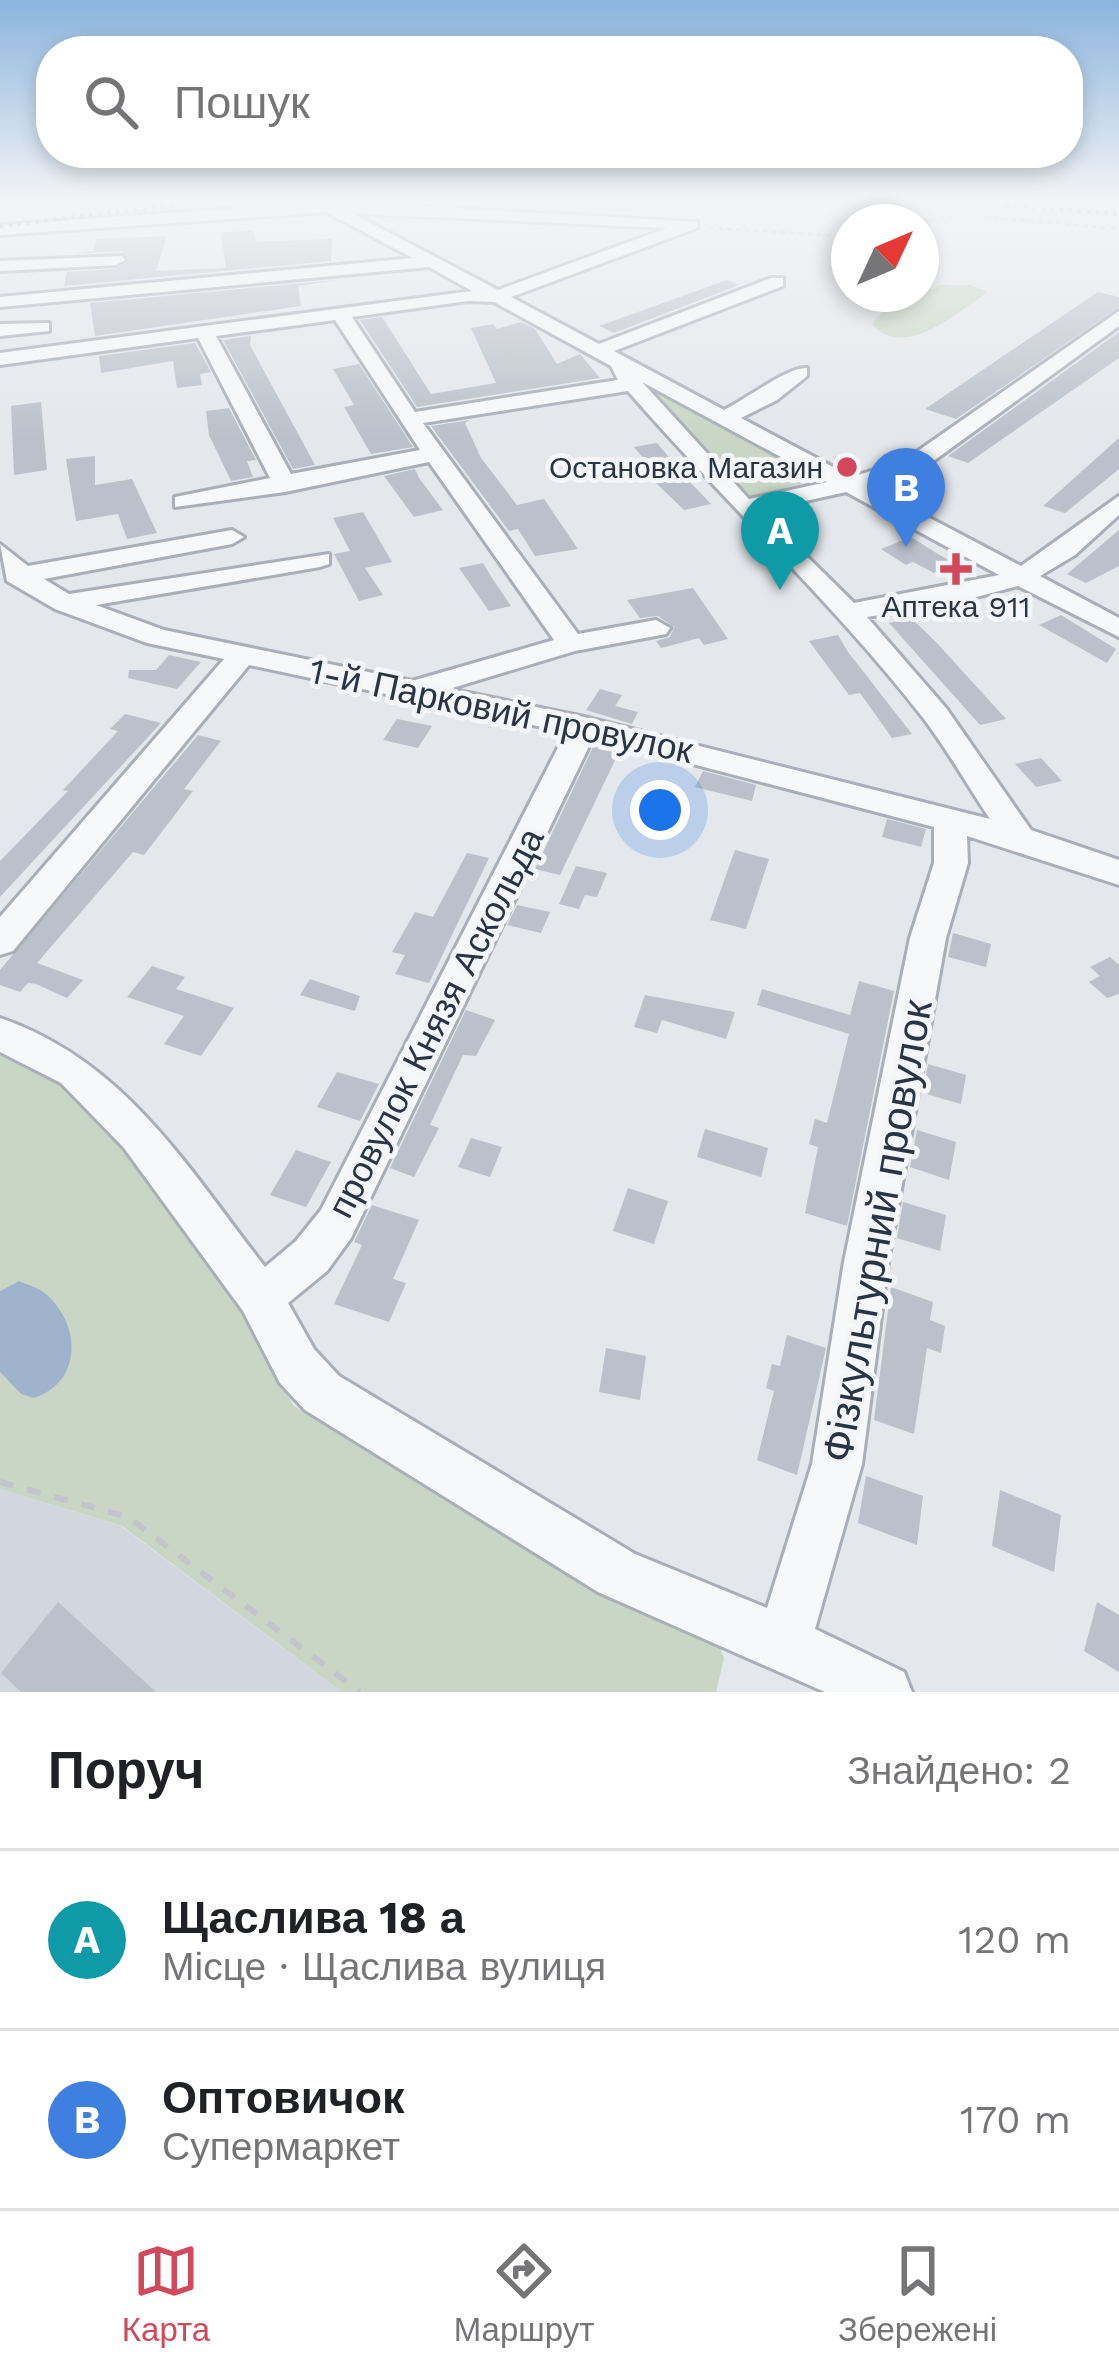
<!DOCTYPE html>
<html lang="uk">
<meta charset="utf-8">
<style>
:root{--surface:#fff;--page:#f2f2f2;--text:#202124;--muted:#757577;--line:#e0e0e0;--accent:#d1495b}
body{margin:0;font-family:"Work Sans",sans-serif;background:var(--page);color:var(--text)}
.compass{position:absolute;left:831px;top:204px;width:108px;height:108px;border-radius:50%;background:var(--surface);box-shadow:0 6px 18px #0003;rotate:46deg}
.you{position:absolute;left:660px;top:810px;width:42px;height:42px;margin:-30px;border:9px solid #fff;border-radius:50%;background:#1a73e8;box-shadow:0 0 0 18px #1a73e833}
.badge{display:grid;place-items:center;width:78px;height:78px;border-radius:50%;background:var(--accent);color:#fff;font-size:39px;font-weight:700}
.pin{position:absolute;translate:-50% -99px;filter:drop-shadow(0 3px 6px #0008)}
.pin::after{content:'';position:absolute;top:63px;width:42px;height:36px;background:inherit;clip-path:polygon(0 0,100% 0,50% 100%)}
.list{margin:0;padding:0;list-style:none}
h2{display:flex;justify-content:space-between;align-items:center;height:156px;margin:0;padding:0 48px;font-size:51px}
h2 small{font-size:39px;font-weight:400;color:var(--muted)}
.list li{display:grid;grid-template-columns:78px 1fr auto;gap:36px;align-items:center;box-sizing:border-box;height:180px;padding:0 48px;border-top:3px solid var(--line)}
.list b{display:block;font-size:45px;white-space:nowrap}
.list p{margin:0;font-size:39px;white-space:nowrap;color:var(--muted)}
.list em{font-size:39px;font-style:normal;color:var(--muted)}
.icon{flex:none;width:66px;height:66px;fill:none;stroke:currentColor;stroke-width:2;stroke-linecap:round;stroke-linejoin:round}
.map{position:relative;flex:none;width:1119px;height:1692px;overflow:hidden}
.search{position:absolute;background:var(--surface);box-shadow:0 6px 18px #0003;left:36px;right:36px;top:36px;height:132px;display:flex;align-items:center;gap:30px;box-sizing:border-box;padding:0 42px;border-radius:48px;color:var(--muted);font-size:45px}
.sheet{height:516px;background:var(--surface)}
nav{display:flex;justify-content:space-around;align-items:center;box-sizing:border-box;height:168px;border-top:3px solid var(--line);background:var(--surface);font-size:33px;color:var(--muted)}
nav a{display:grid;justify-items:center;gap:6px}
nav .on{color:var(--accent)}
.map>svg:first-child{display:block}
.built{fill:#d2d6de}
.green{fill:#c9d6c5}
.water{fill:#9fb4cc}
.building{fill:#bbc0ca}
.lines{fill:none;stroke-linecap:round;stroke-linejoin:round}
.minor-casing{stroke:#a9aeb7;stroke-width:6}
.path-far1{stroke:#c2c5cb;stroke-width:3;stroke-dasharray:4.5 4.5;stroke-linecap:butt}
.path{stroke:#c2c5cb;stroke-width:6;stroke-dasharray:14 14;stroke-linecap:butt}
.minor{fill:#f7f8fa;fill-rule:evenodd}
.rail{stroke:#7d8696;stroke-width:4.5;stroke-dasharray:3 6;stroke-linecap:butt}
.poi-dot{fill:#d1495b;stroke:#f4f6f9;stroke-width:4.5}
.labels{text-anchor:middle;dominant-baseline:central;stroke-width:10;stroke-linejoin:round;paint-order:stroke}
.far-poi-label{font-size:30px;fill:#2b3445;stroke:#f4f6f9;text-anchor:end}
.street-label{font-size:36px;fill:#2b3445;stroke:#f4f6f9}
.near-street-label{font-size:42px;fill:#2b3445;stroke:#f4f6f9}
</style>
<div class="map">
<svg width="1119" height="1692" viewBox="0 0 1119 1692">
<rect width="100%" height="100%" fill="#e4e7ec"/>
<path class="built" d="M0,1489L121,1526L342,1692H0Z"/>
<path class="green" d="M940,285H971L988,292C958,311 904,362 872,324L881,313Z
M635,379L645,383L819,479L752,497L679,430Z
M0,1047L68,1083L152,1174L234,1286L259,1347L294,1406L543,1561L718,1644L724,1658L716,1692H342L122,1526L0,1489V1372L21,1394L19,1281L0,1291Z"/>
<path class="water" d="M19,1281C26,1284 39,1288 46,1294C82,1326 82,1382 34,1398L21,1394L0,1372V1291Z"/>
<path class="building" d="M253,230L256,242L332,239L331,261L64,286L67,272L116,269L129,261L122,251L72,254L93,251L97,239L167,236L156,271L226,268L221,233Z
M336,280L298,286L301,306L95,336L90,303Z
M727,280L739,285L614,333L599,326Z
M1098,292L1119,297V307L956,419L925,409Z
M382,317L431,394L496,383L471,328L493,324L497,329L521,322L535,329L557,364L580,354L600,378L417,407L360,320Z
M1119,332V358L968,463L948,456Z
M251,336L250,345L315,465L293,469L223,340Z
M195,343L211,372L200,374L202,385L177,388L173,361L101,373L99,356Z
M359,364L413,447L371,454L344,407L354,405L333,369Z
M41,402L47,470L14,475L11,406Z
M229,408L256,460L247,461L253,477L231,481L209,435L206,411Z
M470,420L465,423L481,458L517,505L544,499L578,549L535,556L518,529L509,531L431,426Z
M1119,438V469L1065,513L1043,506Z
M657,443L687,479L711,504L684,510L656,483L663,482L634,447Z
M95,456V485L132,479L157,533L127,539L118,514L76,521L66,459Z
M415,469L419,478L443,510L414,517L384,476Z
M363,512L392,562L365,568L383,595L359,601L334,554L350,551L333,518Z
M1119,530V566L1086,583L1067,574Z
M911,537L938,554L954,563L934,573L913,562L906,565L881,549Z
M483,563L492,578L511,606L489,611L459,568Z
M693,588L728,639L704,645L699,638L661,648L656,641L670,637L674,627L658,616L640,618L627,600Z
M1061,615L1116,649L1107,663L1039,625Z
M911,618L936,642L1006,719L980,725L889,623Z
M838,635L848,652L912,734L892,738L860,693L849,695L809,641Z
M169,655L201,662L177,689L128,678L129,670H156Z
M600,689L622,695L615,706L638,712L632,724L586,710Z
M125,714L161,723L0,897V861L68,791L63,790L118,731L110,729Z
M397,719L432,726L418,748L383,740Z
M198,735L221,741L184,789L193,791L144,855L133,852L37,963L83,980L67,998L36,984L28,983L20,992L0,985V970Z
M595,743L620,750L568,858L560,875L535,869Z
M1041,758L1062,781L1036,787L1015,764Z
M703,771L756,785L752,801L695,787Z
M887,819L926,829L921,847L882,837Z
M735,850L769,859L746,929L710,920Z
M467,853L489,858L429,983L395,974L405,955L392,952L415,912L433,917Z
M576,866L607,873L597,897L585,895L579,909L559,904Z
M517,905L550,912L541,933L507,925Z
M953,933L991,944L986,967L948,957Z
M1110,957L1119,965V994L1107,998L1089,982L1100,976L1090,967Z
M152,966L185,977L176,989L234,1008L201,1056L164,1044L184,1016L127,997Z
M310,979L360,996L355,1011L300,995Z
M859,981L894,991L847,1226L805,1213L818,1147L809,1144L815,1119L827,1123L849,1034L757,1005L762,989L850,1015Z
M645,995L735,1012L726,1039L662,1020L657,1033L634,1027Z
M466,1010L495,1020L476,1056L463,1055L430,1125L439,1128L414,1177L390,1168Z
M928,1064L966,1075L961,1104L923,1093Z
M337,1072L379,1084L360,1121L317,1107Z
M705,1129L768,1148L761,1177L697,1157Z
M917,1130L956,1142L949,1180L910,1167Z
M471,1138L502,1147L490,1177L458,1167Z
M296,1150L331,1162L306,1207L270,1195Z
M628,1188L668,1201L654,1244L613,1231Z
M903,1202L946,1215L940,1251L897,1238Z
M372,1205L419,1220L393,1279L406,1283L389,1322L334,1304L362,1245L354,1242Z
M891,1287L933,1302L930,1320L945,1326L941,1353L927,1348L914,1434L874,1420Z
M787,1335L826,1348L797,1475L757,1460L774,1391L766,1388L772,1364L780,1366Z
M606,1348L646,1356L640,1400L599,1392Z
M866,1476L923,1496L917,1545L858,1523Z
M1000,1490L1061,1515L1054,1572L992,1546Z
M58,1602L156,1692H21L1,1673Z
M1097,1602L1119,1615V1672L1084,1651Z"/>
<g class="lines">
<defs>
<path id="minor" d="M308,200L697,222V228L511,297L599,344L771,278H783V286L614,351L724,410C745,400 789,366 807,368V376L777,400L741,418L852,477L905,460L1119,311V326L921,470L871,487L1021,566L1119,496V515L1075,555L1040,576L1119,618V637L1018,586L950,604L867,617L946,708L1031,830L1119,860V885L967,836L968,863L946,938L888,1262L862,1464L815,1629L904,1672L912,1692H825L598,1592L305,1410L280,1383L243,1311L124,1148L61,1083L0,1052V1018C125,1061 187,1167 265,1267L296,1241L321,1210L566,732L249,665L13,951L0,955V917L224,659L147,643L55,609L7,581L0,544L28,566L232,530L244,537L232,544L44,579L69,594L329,554V564L320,567L96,605L164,630L412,681L554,640L429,462L285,492L175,507V497L270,478L198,338L0,365V353L472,291L429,267L0,307V297L413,258L326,212L0,235V225L311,203ZM352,213L667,228L498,290ZM468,301L494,302L611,366L618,380L415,412L352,317ZM335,320L420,450L291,474L216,336ZM642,382L827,482L749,499ZM628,391C724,502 834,603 924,719C948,751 968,786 990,819L584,717L449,689L575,651L666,634L670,628L656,620L578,634L423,423ZM846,492L999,575L854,603L761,511ZM593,738L934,827V863L910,938L844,1262L812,1464L767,1608L635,1554L339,1376L314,1349L288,1303L327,1271L351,1238Z
M122,256L125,260L116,265L0,271V261Z
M49,323V331L0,336V324Z"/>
</defs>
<use href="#minor" class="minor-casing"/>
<path class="path-far1" d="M913,222L964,215L1119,229
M709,228L849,236"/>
<path class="path" d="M0,1482L128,1517L360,1692"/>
<use href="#minor" class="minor"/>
<path class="rail" d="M934,200L1119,214
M0,226L216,200"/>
</g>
<linearGradient id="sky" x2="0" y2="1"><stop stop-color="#8bb4dd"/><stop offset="0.46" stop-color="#f3f4f6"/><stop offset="1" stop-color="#f3f4f6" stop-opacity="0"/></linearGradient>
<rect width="1119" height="437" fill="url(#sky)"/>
<g class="poi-dot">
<circle cx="847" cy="467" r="12"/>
<path d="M950 551h12v12h12v12h-12v12h-12v-12h-12v-12h12z"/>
</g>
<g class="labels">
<g class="far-poi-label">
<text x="823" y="467">Остановка Магазин</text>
<text x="956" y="606" text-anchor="middle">Аптека 911</text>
</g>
<g class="street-label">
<text transform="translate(501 711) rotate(12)">1-й Парковий провулок</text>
<text transform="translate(436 1023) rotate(-63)">провулок Князя Аскольда</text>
</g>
<g class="near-street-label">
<text transform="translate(877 1231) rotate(-80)">Фізкультурний провулок</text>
</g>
</g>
</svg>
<svg class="compass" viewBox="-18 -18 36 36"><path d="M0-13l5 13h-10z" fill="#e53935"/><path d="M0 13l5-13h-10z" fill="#757577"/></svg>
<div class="you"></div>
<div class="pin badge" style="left:780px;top:590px;background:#0f9aa8">A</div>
<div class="pin badge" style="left:906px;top:547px;background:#3f7fe0">B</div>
<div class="search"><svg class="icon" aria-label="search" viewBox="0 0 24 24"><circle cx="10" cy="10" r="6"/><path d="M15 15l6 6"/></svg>Пошук</div>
</div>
<section class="sheet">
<h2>Поруч<small>Знайдено: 2</small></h2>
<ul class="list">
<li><span class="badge" style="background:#0f9aa8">A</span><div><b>Щаслива 18 а</b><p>Місце · Щаслива вулиця</p></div><em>120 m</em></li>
<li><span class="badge" style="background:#3f7fe0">B</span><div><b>Оптовичок</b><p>Супермаркет</p></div><em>170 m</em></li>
</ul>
</section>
<nav>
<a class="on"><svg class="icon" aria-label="map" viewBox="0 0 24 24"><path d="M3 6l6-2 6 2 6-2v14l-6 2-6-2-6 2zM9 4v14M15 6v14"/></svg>Карта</a>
<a><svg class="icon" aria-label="directions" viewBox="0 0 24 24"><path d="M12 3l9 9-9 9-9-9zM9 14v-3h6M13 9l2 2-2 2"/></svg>Маршрут</a>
<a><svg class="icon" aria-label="saved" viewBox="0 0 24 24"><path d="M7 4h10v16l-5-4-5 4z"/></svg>Збережені</a>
</nav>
